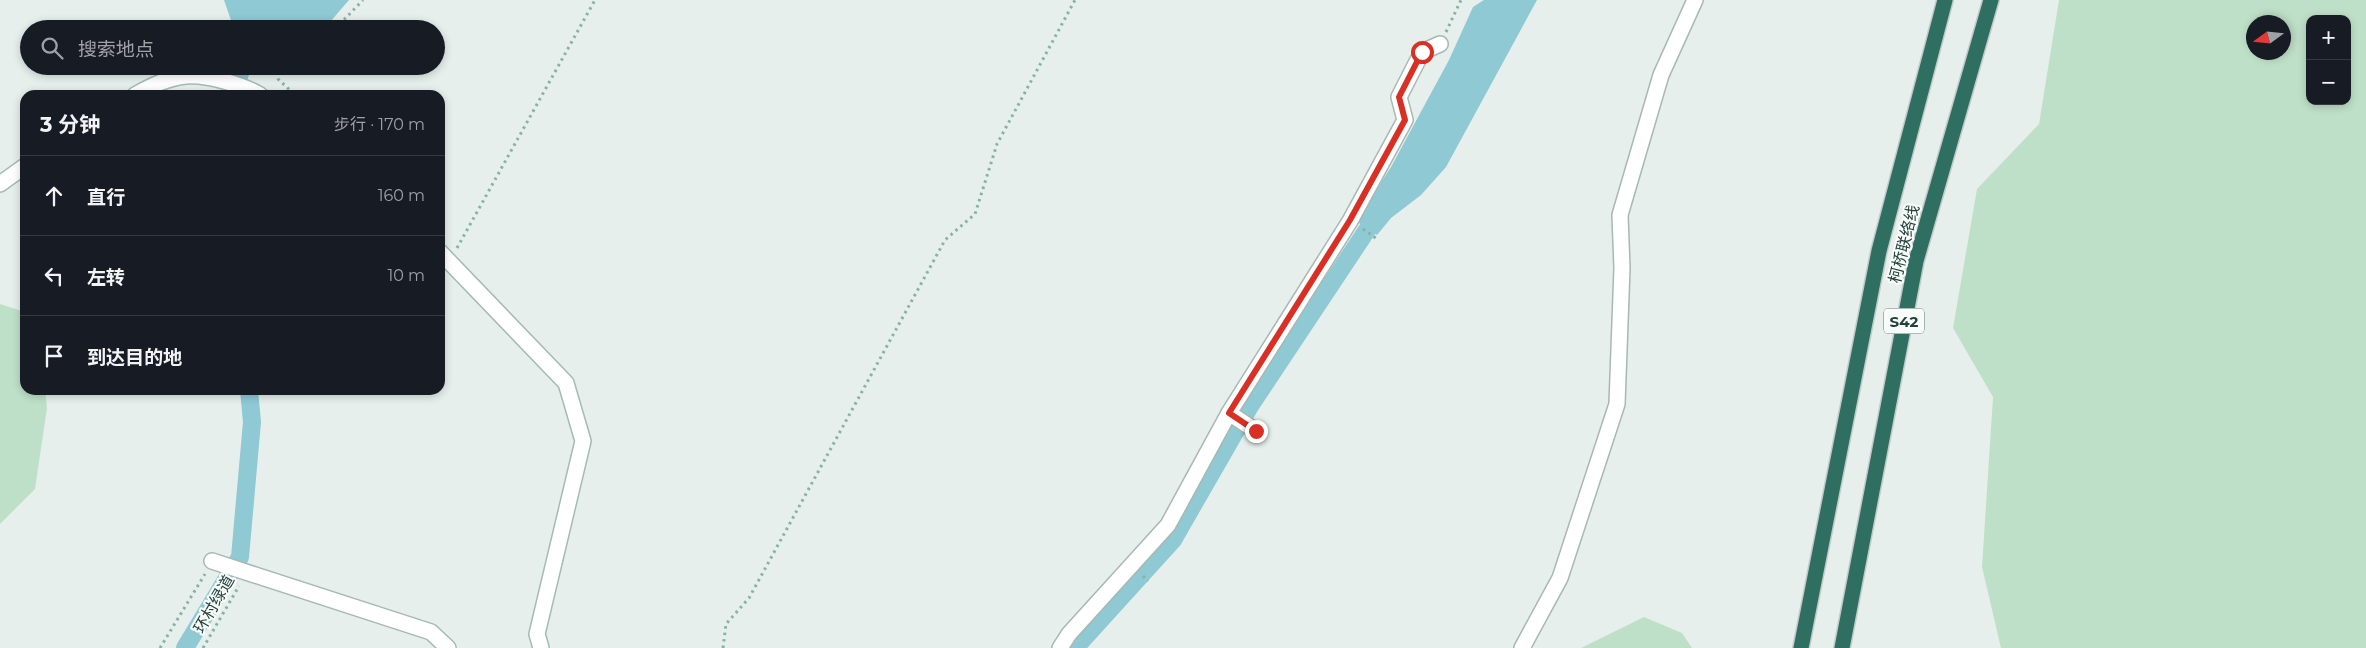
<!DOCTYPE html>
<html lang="zh">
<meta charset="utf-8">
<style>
:root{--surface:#171b24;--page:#242831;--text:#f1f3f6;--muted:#9ea1a6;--line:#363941}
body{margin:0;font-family:Montserrat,"Noto Sans SC",sans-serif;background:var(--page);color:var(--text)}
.controls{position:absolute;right:15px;top:15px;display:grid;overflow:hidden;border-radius:10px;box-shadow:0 2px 8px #0003}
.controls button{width:45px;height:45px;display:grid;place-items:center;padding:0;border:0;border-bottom:1px solid var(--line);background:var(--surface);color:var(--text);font:25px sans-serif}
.compass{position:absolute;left:2246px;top:15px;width:45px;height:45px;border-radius:50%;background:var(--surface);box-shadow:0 2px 8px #0003;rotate:255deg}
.stop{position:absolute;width:15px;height:15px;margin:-11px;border:4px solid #d93025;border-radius:50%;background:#fff}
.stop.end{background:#d93025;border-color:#fff;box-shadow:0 1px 5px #0008}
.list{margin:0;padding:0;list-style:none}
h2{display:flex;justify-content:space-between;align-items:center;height:65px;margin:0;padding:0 20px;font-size:21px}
h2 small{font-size:16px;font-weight:400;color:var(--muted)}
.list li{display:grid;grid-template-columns:32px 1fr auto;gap:15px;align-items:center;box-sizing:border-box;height:80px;padding:0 20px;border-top:1px solid var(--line)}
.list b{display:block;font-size:19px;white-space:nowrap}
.list em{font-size:16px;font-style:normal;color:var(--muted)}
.icon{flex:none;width:28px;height:28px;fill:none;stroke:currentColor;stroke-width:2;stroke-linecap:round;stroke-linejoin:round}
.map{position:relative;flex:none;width:2366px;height:648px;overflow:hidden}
.search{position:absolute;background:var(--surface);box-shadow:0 2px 8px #0003;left:20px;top:20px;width:425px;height:55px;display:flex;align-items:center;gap:12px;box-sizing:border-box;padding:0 18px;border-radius:28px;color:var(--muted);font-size:19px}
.panel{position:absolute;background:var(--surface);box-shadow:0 2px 8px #0003;left:20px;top:90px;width:425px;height:305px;border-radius:15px}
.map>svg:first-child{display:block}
.green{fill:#bfe0c8;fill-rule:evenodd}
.water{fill:#8ec9d4}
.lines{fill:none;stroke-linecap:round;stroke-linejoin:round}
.canal{stroke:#8ec9d4;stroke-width:18}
.street-casing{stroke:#a8b8b2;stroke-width:18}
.secondary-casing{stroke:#a4bbb3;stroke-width:18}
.highway-casing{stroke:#c2cac8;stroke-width:18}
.path{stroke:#86b3a5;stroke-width:3;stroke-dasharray:2.5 4;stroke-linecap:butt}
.street{stroke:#fff;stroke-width:15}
.secondary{stroke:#fff;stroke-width:15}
.highway{stroke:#2f6f62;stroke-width:15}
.route{stroke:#d93025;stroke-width:6}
.labels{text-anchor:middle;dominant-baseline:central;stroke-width:4.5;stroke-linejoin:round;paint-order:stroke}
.shield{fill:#f7fbf9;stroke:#637a73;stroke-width:1}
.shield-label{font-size:15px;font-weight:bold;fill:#24423a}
.street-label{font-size:16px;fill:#24423a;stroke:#f7fbf9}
</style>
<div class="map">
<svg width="2366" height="648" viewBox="0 0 2366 648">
<rect width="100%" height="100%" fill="#e6efeb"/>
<path class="green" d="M2059,0H2366V648H2001L1982,567L1993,397L1953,328L1977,189L2039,124ZM2310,19H2347V101H2310ZM2284,22V52H2254V22Z
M0,304L25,312V390H45L47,408L35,489L0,524Z
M1644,617L1682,633L1692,648H1581Z"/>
<path class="water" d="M224,0H349L324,29H234Z
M1484,0H1537L1446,167L1421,195L1391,218L1377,235L1356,221L1391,167L1449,60L1473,7Z"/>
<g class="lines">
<path class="canal" d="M234,95L242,66
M185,648L240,557L252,422L249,390
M1075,648L1173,540L1250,406L1381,209"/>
<defs>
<path id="street" d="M1229,413L1256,431
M212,561L431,632L448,648
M1060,648L1069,634L1168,525L1229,413L1350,221L1405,120L1399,97L1422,52L1440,44
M1522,648L1560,578L1617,404L1622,268L1620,215L1661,75L1695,0"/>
<path id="secondary" d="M135,95C151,86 167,78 186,76C206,74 243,85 260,95
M0,184L25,166
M440,252L566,383L583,441L537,634L541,648"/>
<path id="highway" d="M1801,648L1879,251L1945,0
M1842,648L1916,261L1991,0"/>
</defs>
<use href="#street" class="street-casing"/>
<use href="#secondary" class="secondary-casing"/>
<use href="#highway" class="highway-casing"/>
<path class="path" d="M335,29L363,0
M1446,32L1461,0
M277,66L276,68L278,79L295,95
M1363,229L1377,239
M457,248L595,0
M1143,576L1148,581
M160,648L205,574
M203,648L239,586
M723,648L726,624L749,598L945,240L975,214L997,144L1075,0"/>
<use href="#street" class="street"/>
<use href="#secondary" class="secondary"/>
<use href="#highway" class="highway"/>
</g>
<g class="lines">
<path class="route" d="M1256,431L1229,413L1350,220L1405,120L1399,97L1422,52"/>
</g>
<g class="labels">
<rect class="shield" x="1884" y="308.5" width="40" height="25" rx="4"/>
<g class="shield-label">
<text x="1904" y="321">S42</text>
</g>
<g class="street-label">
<text transform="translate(1904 244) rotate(-76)">柯桥联络线</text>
<text transform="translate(214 604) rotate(-60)">环村绿道</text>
</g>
</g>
</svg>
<div class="controls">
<button>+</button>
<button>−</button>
</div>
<svg class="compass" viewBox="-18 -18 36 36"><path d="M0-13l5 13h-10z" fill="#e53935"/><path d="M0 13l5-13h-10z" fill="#9ea1a6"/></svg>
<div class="stop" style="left:1422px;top:52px"></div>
<div class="stop end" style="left:1256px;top:431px"></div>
<div class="search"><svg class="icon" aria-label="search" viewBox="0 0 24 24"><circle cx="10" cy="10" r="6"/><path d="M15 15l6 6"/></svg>搜索地点</div>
<section class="panel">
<h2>3 分钟<small>步行 · 170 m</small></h2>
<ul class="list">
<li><svg class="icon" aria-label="ahead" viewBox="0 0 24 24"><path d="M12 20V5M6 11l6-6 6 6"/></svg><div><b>直行</b></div><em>160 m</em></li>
<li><svg class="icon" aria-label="left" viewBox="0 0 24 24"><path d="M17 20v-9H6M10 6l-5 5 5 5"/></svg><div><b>左转</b></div><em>10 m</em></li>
<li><svg class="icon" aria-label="arrive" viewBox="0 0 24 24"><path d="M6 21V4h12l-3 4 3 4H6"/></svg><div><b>到达目的地</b></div></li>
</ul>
</section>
</div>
